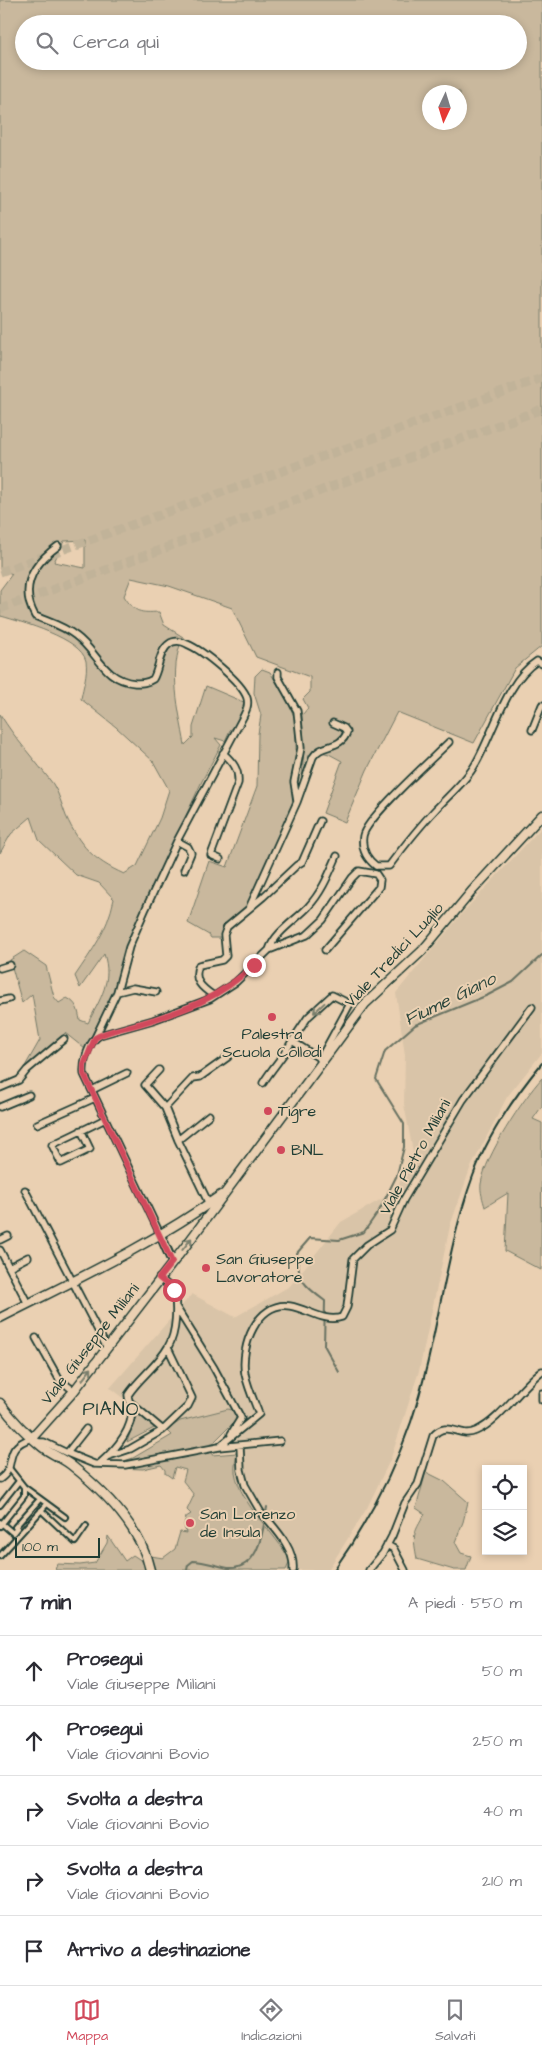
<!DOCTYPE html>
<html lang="it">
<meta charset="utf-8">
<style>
:root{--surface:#fff;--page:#f7f7f7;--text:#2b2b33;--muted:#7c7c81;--line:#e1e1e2;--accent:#d1495b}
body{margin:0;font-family:"Architects Daughter",sans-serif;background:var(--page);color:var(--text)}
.controls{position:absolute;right:15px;bottom:15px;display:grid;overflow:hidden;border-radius:0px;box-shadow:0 2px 8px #0003}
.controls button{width:45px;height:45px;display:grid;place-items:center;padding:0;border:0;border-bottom:1px solid var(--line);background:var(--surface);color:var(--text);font:25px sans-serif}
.compass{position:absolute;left:422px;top:85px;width:45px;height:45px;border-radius:50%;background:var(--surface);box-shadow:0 2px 8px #0003;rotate:184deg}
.scale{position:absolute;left:15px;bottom:12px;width:85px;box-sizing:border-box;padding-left:5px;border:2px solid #1f3d34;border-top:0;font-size:14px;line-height:18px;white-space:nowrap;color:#1f3d34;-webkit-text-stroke:4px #ead0b2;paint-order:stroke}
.stop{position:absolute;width:15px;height:15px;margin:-11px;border:4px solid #d1495b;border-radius:50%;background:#fff}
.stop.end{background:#d1495b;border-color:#fff;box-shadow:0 1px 5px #0008}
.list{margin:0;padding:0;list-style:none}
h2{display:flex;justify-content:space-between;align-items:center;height:65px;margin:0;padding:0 20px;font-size:21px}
h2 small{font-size:16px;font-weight:400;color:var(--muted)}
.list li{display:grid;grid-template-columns:32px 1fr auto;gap:15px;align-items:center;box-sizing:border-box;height:70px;padding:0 20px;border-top:1px solid var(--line)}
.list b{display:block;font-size:19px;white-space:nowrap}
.list p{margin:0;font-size:16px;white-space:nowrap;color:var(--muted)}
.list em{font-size:16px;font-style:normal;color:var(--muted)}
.icon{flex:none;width:28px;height:28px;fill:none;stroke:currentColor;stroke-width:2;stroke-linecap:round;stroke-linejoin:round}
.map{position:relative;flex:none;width:542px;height:1570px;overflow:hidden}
.search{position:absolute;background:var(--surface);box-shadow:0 2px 8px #0003;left:15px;right:15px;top:15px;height:55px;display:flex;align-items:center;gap:12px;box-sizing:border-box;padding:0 18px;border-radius:28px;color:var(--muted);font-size:19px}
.sheet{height:415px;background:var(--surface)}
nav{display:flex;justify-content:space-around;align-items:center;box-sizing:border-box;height:70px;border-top:1px solid var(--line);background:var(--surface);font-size:14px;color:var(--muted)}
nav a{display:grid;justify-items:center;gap:2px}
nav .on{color:var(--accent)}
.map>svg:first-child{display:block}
.built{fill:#d9c4a8}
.green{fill:#c9b89d;stroke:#747a68;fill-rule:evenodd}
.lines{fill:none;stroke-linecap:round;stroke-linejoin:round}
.stream{stroke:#687262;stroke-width:2}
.trunk-tunnel{stroke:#c1b399;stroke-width:9;stroke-dasharray:9 4.5;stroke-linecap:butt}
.pedestrian-casing{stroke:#1f3d34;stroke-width:8}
.minor-casing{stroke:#1f3d34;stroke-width:9}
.tertiary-casing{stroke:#1f3d34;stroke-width:11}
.secondary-casing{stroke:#1f3d34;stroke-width:11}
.pedestrian{stroke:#ead0b2;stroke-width:4}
.minor{stroke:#ead0b2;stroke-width:5.5}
.tertiary{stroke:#ead0b2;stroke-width:7}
.secondary{stroke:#ead0b2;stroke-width:8}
.rail{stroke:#1f3d34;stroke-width:2}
.oneway{stroke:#7a7f6d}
.route{stroke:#d1495b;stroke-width:6}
.poi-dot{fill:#d1495b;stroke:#ead0b2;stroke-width:2}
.labels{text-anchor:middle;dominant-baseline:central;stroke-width:4;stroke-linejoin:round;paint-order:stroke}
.street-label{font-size:16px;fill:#1f3d34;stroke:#ead0b2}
.poi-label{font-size:16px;fill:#1f3d34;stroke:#ead0b2;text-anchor:start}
.water-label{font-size:18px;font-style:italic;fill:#2b463c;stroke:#ead0b2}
.quarter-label{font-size:19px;letter-spacing:1px;fill:#1f3d34;stroke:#ead0b2}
</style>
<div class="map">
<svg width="542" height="1570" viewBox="0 0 542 1570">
<rect width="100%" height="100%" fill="#ead0b2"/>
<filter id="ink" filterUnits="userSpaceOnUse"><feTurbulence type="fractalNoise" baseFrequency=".02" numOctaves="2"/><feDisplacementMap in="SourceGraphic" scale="10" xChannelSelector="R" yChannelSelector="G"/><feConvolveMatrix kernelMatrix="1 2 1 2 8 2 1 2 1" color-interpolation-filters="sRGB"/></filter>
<g filter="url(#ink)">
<path class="built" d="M542,827V1053L507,1097L470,1169L450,1226L419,1371L391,1458L367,1508L328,1570H286L290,1561L245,1499L235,1472L237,1453L236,1411L228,1409L180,1421L165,1431L110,1388L192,1294L235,1317L290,1286L341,1222L396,1191L413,1152L404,1104L405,1055L396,993L465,910Z"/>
<path class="green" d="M0,0H542V646L515,668L474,743L397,712L367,770L345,822L323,813L342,761L329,754L314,750L308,761L302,777L304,746L302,715L308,708L303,699L310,692V677L256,657L232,608L169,586L131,578L124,596C135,613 140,613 159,612L164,625L183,637C168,671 179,710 185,745L193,737V727L206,686L246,703L248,714L230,730L225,741L215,738L221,745L202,781L150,893L127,947L115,989L85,1049L65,1033L20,1075L40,1040L32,994L22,1003L10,960L24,951L46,966L54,997L59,1003L67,998C77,1003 78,1010 80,1020L88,1023C100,999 113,981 104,954L80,988L75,976C93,949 107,932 114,899L99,883L76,875L39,840L31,817L11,834L0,853V714C15,739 35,760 53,784C59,793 62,806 66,816C80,846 93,860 124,874L137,866L160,818L169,790L153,761L116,727L81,699C83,686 88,674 86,661C81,638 21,622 1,616L0,617V590L12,574L0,568ZM24,24H518V61H24ZM430,92H460V122H430ZM85,540V568L54,562L64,541Z
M262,669L270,672L287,700L296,721V785L292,804L251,903L224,925L221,938H211L209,935L188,923L209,861L227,867L257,786L258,734L261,715L254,693L255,676Z
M542,1078V1106L533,1119L542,1123L541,1270L505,1251L508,1193L485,1207C483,1200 480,1191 481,1184C485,1156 523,1099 542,1078Z
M228,1409L236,1411V1420L214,1442L212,1455L237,1453C236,1459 234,1467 235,1472C241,1507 275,1531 290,1561L286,1570H154L151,1556L163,1558L175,1549L180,1532L186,1533L184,1525L186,1517L191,1514L187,1510L194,1495L183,1481L186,1470L175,1467L172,1478L165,1473V1470L161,1465L143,1469L117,1468L118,1463L133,1458L172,1435L167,1430L180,1421Z
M138,1410L158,1426L127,1442Z
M426,1472L444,1481L468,1502L463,1522L455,1542L461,1553L471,1556L466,1570H454L417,1559C413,1536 412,1535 425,1514L416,1508Z
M108,1536L125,1561L133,1555L142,1561L146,1570H55L57,1564L80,1565L95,1563L107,1543Z"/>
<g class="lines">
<path class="stream" d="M339,1372L324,1345L325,1301C303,1285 298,1280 297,1253L310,1238L339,1240L364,1232L380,1209L397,1175L404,1147V1124L376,1079L385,1051L415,1025L488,995L513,982L542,955
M187,1570L188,1565L193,1561C205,1561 216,1566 228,1568C260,1570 263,1530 267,1507"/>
<path class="trunk-tunnel" d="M0,572L542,378
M0,609L542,409"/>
<defs>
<path id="pedestrian" d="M9,1468L24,1487L65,1517
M0,1505L19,1481
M41,1510L75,1542L86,1526
M0,1522L13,1533L17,1528L15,1527L40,1499
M0,1526L24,1496V1487
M0,1556L47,1504"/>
<path id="minor" d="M58,546C33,564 19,587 35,616C49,622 64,626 76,636C98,652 103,680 135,683C142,683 147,683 153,679C159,669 159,651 169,644C174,640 182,641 187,644C202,650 242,682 247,698C249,705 246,711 243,717L177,841L146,908L129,947L117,992L95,1038
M278,672V677L297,711L301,748L294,782L297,801
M532,730L542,705
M177,841L188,847L191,853L184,870
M220,859L211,855L238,783C239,769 233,762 223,753
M376,866H389C404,846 419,827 436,809C449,795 467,780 476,763C494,732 506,681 537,661L542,664
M376,866C367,859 361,849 363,836C366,818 432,759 449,742
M250,906L297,802L313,757C321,743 341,750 347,732L344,728L333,723
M269,950C275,932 296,920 308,907C322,892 329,874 337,856
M0,968L10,965
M117,992L133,988L156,992
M214,996C202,988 192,980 199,965L222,960L226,956L224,935L227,927L263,897L297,865L302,862L320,821
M0,1001L9,999
M292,1041L308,1017L332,995L350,1004L320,1059
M159,1070L145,1085L165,1108L178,1140L209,1204
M263,1083C272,1068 284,1056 292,1041L322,1060
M0,1088L19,1080L27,1070L64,1039
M92,1090L127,1073
M0,1107L29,1095
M165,1108L193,1078L200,1077L228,1057
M37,1124L95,1098
M81,1130L90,1149L61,1163L52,1145C70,1136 88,1128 105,1119
M178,1140L209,1115
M25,1190L107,1348
M160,1234L84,1074C83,1061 88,1042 100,1035L153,1020L210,999L236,982L269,950L307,935L323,920L352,878L359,871L376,874L380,880L379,887L325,950
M0,1240L8,1236
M0,1250L28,1304
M9,1267L28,1257
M176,1307L214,1368L241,1418L231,1434
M36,1338L59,1379L74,1391
M542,1393V1400
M163,1430L188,1406L192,1398L168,1348
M37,1442H44L67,1453L86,1429
M240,1445L241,1470L245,1485L263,1516
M219,1447L259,1414C254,1401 248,1388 245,1374C240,1347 257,1301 290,1306C308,1309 325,1323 342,1317L347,1307L353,1259L367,1245L390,1230L404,1199L463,1100L532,1007
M67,1453L94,1464L125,1465L219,1447L280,1441
M109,1456L130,1449L163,1430L131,1403
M99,1464C114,1451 132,1431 132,1410C132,1405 128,1401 128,1395C139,1378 158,1365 168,1347C177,1332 177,1307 174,1290L159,1278
M0,1479C19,1466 0,1448 32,1438
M268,1520C279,1533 295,1551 293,1570
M387,1545L394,1549L405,1570
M369,1570L383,1553L392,1536L405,1503L418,1484L433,1436C448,1419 459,1439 476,1431C501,1420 520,1387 542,1371"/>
<path id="tertiary" d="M160,1234L172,1261"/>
<path id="secondary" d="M0,1318C75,1280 153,1244 221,1195
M0,1403C12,1419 26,1434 42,1447C51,1454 62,1458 71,1465C104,1491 141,1528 150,1570
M32,1438L74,1391L191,1239L365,1004L422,951L472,891L542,815"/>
</defs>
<use href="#pedestrian" class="pedestrian-casing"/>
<use href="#minor" class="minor-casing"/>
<use href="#tertiary" class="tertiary-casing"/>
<use href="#secondary" class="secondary-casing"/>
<use href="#pedestrian" class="pedestrian"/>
<use href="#minor" class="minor"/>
<use href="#tertiary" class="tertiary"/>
<use href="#secondary" class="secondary"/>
<path class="rail" d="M334,1570C366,1525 393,1474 411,1422C438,1342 444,1255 473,1176C488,1134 514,1097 542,1063"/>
</g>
<defs><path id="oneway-shaft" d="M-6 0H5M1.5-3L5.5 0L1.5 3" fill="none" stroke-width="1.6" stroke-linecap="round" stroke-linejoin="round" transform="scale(1.25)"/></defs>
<g class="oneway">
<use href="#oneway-shaft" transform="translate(319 1008) rotate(137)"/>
<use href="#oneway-shaft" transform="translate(187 1244) rotate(-52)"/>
<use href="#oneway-shaft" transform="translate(87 1374) rotate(-52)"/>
</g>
</g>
<g class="lines" filter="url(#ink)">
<path class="route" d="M174,1290L159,1278L172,1262L84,1074V1065L95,1038C108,1030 125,1028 139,1024C186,1010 218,999 254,965"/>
</g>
<g class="poi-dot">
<circle cx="272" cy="1017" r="5"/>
<circle cx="268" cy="1111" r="5"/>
<circle cx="281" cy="1150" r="5"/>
<circle cx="206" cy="1268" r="5"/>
<circle cx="190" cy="1523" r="5"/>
</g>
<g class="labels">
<g class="street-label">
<text transform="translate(394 955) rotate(-47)">Viale Tredici Luglio</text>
<text transform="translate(415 1157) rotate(-61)">Viale Pietro Miliani</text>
<text transform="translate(90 1344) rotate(-52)">Viale Giuseppe Miliani</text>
</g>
<g class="poi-label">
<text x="272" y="1034" text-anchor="middle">Palestra<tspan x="272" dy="18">Scuola Collodi</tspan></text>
<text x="278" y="1111">Tigre</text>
<text x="291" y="1150">BNL</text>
<text x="216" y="1259">San Giuseppe<tspan x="216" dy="18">Lavoratore</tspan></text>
<text x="200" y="1514">San Lorenzo<tspan x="200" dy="18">de Insula</tspan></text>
</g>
<g class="water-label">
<text transform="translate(450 999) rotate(-26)">Fiume Giano</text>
</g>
<g class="quarter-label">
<text x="111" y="1409">PIANO</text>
</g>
</g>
</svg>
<div class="controls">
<button><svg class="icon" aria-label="locate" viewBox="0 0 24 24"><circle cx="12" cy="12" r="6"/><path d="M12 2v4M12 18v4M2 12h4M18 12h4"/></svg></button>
<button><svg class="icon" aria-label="layers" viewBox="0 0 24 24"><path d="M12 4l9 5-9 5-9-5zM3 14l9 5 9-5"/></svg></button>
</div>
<svg class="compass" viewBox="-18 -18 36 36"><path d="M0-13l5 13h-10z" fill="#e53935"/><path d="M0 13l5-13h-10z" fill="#7c7c81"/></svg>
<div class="scale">100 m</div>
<div class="stop" style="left:174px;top:1290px"></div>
<div class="stop end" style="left:254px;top:965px"></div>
<div class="search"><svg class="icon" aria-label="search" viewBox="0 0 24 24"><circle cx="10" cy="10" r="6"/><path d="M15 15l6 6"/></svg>Cerca qui</div>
</div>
<section class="sheet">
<h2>7 min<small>A piedi · 550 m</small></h2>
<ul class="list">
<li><svg class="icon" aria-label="ahead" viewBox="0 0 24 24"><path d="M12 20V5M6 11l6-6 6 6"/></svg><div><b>Prosegui</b><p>Viale Giuseppe Miliani</p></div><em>50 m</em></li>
<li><svg class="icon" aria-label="ahead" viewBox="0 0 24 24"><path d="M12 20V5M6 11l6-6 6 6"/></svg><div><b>Prosegui</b><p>Viale Giovanni Bovio</p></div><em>250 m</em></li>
<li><svg class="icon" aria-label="right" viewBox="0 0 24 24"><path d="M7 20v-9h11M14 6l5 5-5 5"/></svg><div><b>Svolta a destra</b><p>Viale Giovanni Bovio</p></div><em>40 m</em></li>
<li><svg class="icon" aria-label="right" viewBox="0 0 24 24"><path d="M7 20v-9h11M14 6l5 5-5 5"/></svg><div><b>Svolta a destra</b><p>Viale Giovanni Bovio</p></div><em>210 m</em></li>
<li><svg class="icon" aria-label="arrive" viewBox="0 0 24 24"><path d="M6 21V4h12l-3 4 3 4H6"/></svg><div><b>Arrivo a destinazione</b></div></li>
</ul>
</section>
<nav>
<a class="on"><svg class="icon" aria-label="map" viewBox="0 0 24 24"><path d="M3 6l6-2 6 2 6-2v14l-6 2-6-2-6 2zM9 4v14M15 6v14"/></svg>Mappa</a>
<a><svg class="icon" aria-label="directions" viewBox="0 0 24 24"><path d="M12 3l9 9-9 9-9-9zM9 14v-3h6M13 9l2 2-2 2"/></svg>Indicazioni</a>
<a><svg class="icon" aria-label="saved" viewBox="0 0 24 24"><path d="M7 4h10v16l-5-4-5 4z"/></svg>Salvati</a>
</nav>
